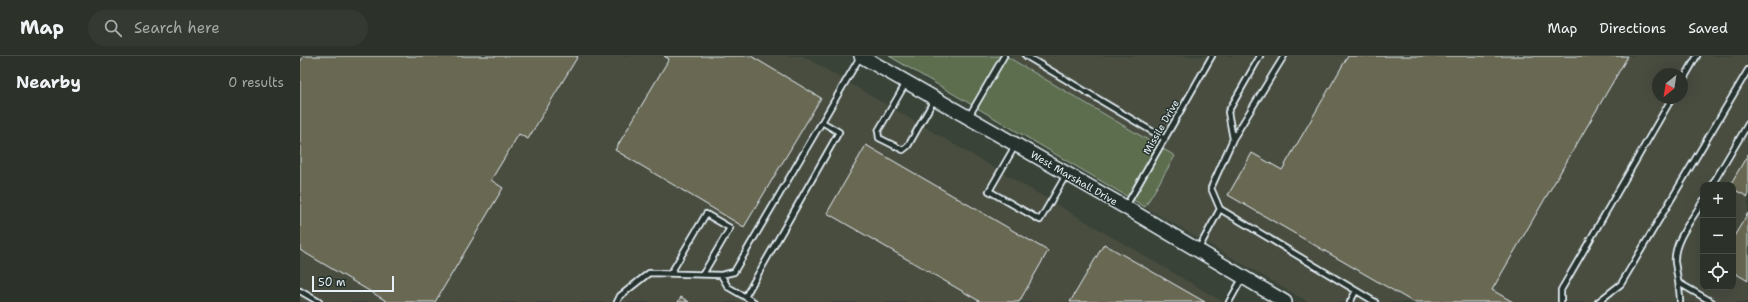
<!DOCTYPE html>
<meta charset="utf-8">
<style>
:root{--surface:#2c322a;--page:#343a32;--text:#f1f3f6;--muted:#a6aaa8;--line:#484d47}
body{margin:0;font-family:"Shantell Sans",sans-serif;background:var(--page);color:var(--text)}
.controls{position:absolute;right:12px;bottom:12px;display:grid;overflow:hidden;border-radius:8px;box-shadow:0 4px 16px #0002}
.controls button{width:36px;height:36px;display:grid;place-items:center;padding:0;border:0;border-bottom:1px solid var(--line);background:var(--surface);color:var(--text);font:20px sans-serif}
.compass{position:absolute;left:1352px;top:12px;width:36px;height:36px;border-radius:50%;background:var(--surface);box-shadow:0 4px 16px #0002;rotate:210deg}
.scale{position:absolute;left:12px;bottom:10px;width:82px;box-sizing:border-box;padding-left:4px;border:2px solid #e8f1f8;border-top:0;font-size:11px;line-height:14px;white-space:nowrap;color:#e8f1f8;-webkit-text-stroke:3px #26332d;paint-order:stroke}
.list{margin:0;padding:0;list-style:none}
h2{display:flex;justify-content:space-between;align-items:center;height:52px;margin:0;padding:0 16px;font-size:17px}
h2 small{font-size:13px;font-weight:400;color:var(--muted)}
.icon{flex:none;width:22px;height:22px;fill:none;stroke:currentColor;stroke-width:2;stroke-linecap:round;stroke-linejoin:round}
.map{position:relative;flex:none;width:1448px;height:246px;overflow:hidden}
header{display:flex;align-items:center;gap:24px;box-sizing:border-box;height:56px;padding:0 20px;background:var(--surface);border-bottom:1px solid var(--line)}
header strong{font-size:19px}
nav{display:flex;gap:22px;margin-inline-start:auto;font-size:14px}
.search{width:280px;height:36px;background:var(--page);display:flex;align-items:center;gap:10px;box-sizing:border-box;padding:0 14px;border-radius:22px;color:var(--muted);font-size:15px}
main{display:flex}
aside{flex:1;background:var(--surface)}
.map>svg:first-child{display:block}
.built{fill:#484e40;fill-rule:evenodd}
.green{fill:#5d6e50;stroke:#a2b0a4}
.building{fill:#696853;stroke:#e8f1f8}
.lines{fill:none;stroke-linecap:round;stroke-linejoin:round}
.lane-casing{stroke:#e8f1f8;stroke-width:8}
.secondary-casing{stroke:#e8f1f8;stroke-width:16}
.lane{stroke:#26332d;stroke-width:4.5}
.secondary{stroke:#26332d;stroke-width:13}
.labels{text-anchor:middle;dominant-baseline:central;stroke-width:3;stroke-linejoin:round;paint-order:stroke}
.street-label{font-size:10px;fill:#e8f1f8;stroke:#26332d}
</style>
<header>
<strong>Map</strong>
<div class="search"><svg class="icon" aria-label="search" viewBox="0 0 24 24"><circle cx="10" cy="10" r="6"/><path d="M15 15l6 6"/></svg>Search here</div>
<nav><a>Map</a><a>Directions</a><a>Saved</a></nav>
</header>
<main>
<aside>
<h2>Nearby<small>0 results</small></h2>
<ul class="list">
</ul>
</aside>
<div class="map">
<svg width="1448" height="246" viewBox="0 0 1448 246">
<rect width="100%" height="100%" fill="#3a4338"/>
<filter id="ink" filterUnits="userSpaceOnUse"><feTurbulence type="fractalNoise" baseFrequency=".025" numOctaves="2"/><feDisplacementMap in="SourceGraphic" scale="8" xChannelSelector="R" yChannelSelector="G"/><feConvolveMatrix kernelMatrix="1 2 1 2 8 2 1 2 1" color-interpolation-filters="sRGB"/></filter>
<g filter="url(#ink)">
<path class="built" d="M0,0H503L923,246H0Z
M707,0H1448V246H1008L845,151L874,100ZM1358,18H1382V42H1358ZM1403,129H1433V231H1403Z"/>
<path class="green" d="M589,0H706L875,100L845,151Z"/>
<path class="building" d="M4,0H278L228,83L219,78L191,124L203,132L135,246H88L0,194V6Z
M364,0H451L521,42L444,171L315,94L369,3Z
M1048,0H1328L1192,234L1213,246H1113L928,139L952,97L982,114Z
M566,89L748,195L719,246H681L527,157Z
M1448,98V141L1433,133V129H1430Z
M1448,157V225L1433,216V182Z
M804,188L905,246H770Z
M381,241L389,246H378Z"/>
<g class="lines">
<defs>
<path id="lane" d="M726,0L865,83
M984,0L933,83L911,132L920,153L1075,246
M1382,26L1397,0
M606,27L578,75L579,82L603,94L608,90L634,44
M669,60L704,0
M933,83L928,56L960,0
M715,90L689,135L740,164L766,119
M1412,129L1448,68
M826,150L912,0
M899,192L920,153
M371,217L406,158L430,172L403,218
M421,219L428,231L454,246
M1379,227L1412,246
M0,235L19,246
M445,241L539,76L522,66
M317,246L320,240L349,217L421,219L434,216L560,1
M929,246L943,221
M1050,246L1056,235
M1261,246V234L1372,42
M1298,246L1321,228L1448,14
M1380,246C1380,232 1377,220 1375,206C1373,186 1393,162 1403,145"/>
<path id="secondary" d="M561,0L825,151L985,246"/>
</defs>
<use href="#lane" class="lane-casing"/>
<use href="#secondary" class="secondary-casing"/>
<use href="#lane" class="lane"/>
<use href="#secondary" class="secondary"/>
</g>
</g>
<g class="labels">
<g class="street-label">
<text transform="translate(861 71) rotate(-60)">Missile Drive</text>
<text transform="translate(774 122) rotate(30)">West Marshall Drive</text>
</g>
</g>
</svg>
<div class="controls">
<button>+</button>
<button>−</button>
<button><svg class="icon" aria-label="locate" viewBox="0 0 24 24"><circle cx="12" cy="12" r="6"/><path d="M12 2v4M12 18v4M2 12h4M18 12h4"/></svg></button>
</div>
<svg class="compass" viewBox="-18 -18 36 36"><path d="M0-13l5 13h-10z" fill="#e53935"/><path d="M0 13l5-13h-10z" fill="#a6aaa8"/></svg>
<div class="scale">50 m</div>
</div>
</main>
